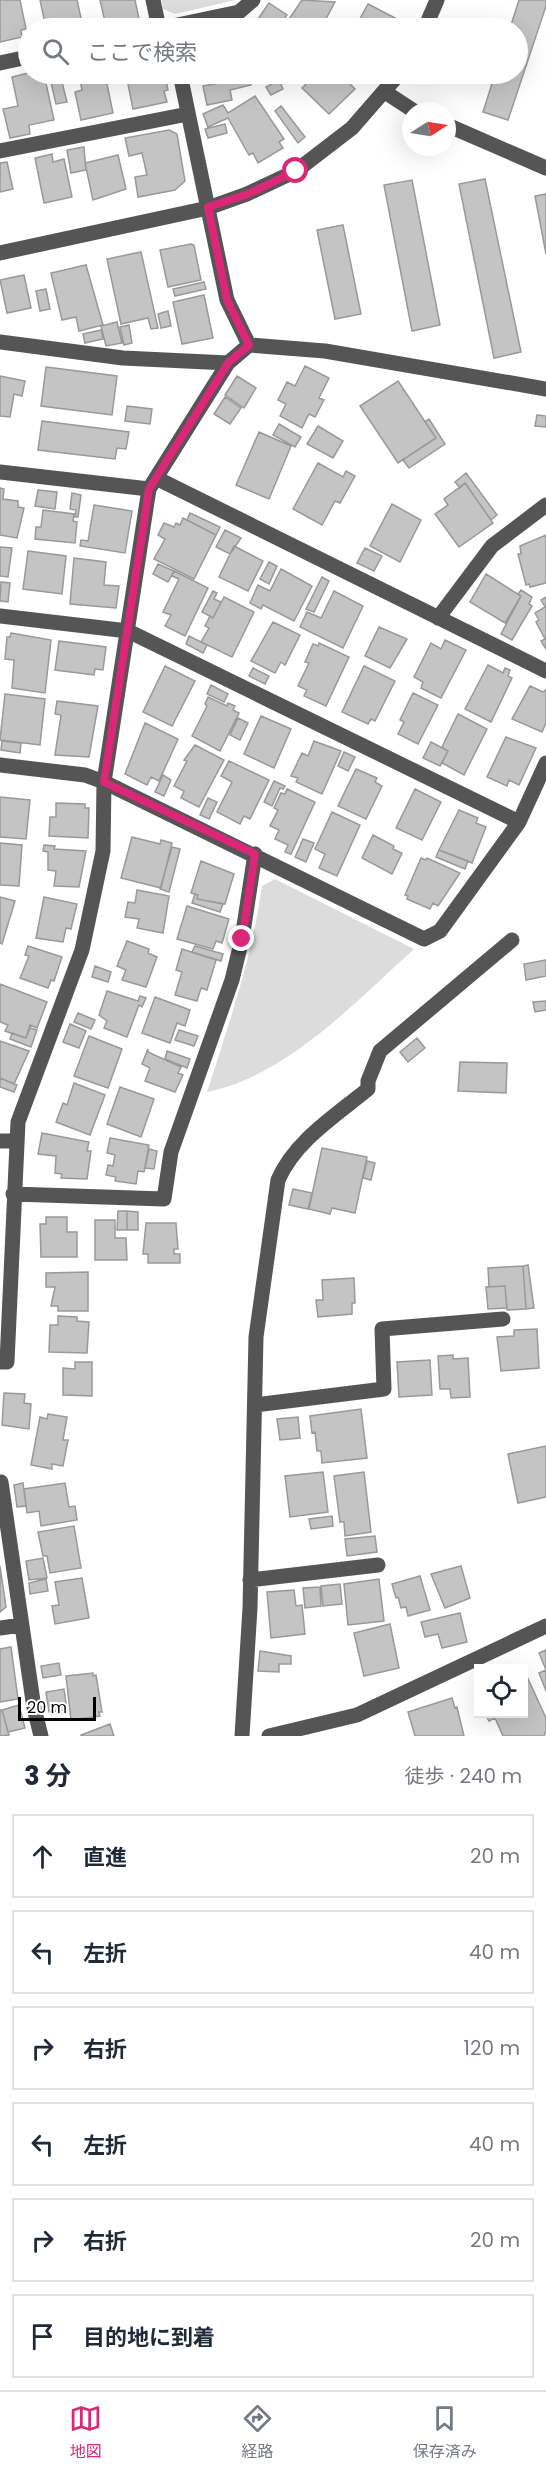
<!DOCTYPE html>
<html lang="ja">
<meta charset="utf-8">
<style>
:root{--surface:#fff;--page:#f6f6f7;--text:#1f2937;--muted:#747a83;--line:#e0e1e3;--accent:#db2777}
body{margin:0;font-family:Poppins,"Noto Sans JP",sans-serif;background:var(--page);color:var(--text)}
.controls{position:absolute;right:18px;bottom:18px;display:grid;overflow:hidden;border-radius:0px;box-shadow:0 6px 24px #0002}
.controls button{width:54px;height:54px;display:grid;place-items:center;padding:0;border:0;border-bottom:2px solid var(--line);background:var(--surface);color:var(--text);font:30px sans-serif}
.compass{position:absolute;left:402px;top:102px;width:54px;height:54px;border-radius:50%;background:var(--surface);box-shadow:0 6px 24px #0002;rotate:78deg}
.scale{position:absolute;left:18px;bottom:15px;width:78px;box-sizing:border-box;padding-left:6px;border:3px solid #000;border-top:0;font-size:16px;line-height:21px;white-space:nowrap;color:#000;-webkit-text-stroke:4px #fff;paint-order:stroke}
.stop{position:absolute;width:18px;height:18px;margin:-14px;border:4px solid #db2777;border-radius:50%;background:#fff}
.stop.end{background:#db2777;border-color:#fff;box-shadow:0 2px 6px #0008}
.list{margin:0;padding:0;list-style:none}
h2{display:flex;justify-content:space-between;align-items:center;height:78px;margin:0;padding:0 24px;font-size:26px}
h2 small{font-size:20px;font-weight:400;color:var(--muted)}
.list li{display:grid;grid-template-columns:39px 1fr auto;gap:18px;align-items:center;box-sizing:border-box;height:84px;margin:0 12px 12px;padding:0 12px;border:2px solid var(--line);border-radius:0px}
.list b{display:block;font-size:22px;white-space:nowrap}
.list em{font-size:20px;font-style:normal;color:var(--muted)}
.icon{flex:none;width:33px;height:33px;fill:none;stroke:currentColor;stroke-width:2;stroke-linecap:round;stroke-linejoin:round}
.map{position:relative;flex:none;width:546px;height:1736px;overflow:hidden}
.search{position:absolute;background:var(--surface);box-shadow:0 6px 24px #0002;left:18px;right:18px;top:18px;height:66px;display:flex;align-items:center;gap:15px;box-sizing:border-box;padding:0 21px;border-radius:33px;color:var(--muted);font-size:22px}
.sheet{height:654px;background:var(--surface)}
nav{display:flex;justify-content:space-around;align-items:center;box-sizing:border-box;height:84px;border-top:2px solid var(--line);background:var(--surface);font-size:16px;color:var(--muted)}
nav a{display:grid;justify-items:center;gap:3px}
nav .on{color:var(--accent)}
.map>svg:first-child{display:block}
.green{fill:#dcdcdc}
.building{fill:#c4c4c4;stroke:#999;stroke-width:1.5}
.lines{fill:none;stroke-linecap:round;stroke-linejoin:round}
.minor{stroke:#555;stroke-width:15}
.route{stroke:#db2777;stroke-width:8}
</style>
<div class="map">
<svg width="546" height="1736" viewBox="0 0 546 1736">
<rect width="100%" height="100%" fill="#fff"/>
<path class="green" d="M162,0H236L175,14L163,9Z
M275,879L414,949C355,1002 287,1076 207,1092C230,1021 251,960 262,886Z"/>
<path class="building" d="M0,0H20L26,29L21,30L22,37L0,42Z
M40,0H77L83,27L46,28Z
M100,0H135L139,19L106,26Z
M302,0L335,2L321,28H283Z
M519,0H546V6L508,120L483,112L495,74H518V28H510Z
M269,3L287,15L277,28H265L256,22Z
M368,4L403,22L399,28H355Z
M28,73L44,74L54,120L29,125L30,134L10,138L3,109L18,106L12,77Z
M49,74H60L67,102L56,104Z
M79,74H105L113,113L81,120L75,92L82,90Z
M126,74H165L168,90L164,91L167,102L133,109Z
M224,74H249L251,85L230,90L232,100L207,105L203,86L225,82Z
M317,74H340L355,89L329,114L302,88Z
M279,80L283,89L271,95L266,87Z
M255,96L284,139L279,142L283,148L258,163L253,153L249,155L228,118L208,127L203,114L223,105L228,113Z
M281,106L305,137L298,143L275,111Z
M225,124L227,133L208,138L205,129Z
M169,130L177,134L185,181L175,190L138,197L135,177L147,175L142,153L129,156L125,138Z
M84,147L86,170L71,173L67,150Z
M52,154L53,162L64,159L72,197L44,203L35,158Z
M118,155L126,189L93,200L85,163Z
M7,162L13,189L0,192V163Z
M485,179L521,352L494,358L459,184Z
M412,180L440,325L412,331L384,185Z
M546,194V254L535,196Z
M343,225L361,314L335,319L317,230Z
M191,244L194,245L201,280L168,287L160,250Z
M141,252L158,328L151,329L148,318L121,324L107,259Z
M86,265L103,325L79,331L76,317L62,320L51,273Z
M24,275L31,308L7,313L0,280Z
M204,282L206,289L175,296L173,289Z
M46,289L50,309L40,311L36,291Z
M204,295L213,338L182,344L173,302Z
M168,311L171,326L161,328L158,314Z
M117,322L122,343L106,346L101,326Z
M129,325L132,343L124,345L120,327Z
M101,330L103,339L85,343L83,334Z
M305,366L329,378L319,398L324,400L315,417L309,414L302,428L280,416L286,404L278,400L287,382L295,386Z
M46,367L117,376L112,415L41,406Z
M0,376L25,381L22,396L14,394L10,417L0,416Z
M237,376L256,388L244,408L225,395Z
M398,381L436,438L398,463L360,406Z
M225,397L241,408L230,424L214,414Z
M127,406L152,409L150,424L125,421Z
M537,415L546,416V427L535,426Z
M429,419L445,444L409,468L403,460L436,438L425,422Z
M42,421L129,432L126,449L117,448L115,459L38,450Z
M279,424L301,437L295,447L273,435Z
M318,426L343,441L333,458L307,444Z
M259,432L291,446L269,499L236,485Z
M318,463L343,477L346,471L355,476L340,503L335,501L322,525L293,509Z
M466,473L497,515L491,520L465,483L460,488L455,482Z
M465,483L493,523L459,547L435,514L448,505L444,499Z
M0,488L4,489L3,499L18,501V507L24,508L17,538L0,535Z
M38,490L57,492L55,509L35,506Z
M72,493L81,495L78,517H75L76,510L70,509Z
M392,504L421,520L400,562L370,546Z
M94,505L132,511L125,553L80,546L81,540L88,541Z
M43,510L74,514L73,521L77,522L75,543L35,539L36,527H41Z
M190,513L220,527L216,535L187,520Z
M183,518L216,535L194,579L154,559L165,539L158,535L164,523L174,527L176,523L180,525Z
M225,530L241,538L230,554L216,547Z
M546,535V583L530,587L529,584L526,585L518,554H521L520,546Z
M234,546L263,561L248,591L219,577Z
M0,547L12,548L8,577L0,576Z
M365,548L382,556L374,571L357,563Z
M28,551L66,556L62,594L23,589Z
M74,558L106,562L104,585L119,586L116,608L70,604Z
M269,562L277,566L269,584L260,579Z
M158,564L174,571L168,582L153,574Z
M281,569L312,586L294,621L263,605L261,609L250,603L258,585L270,591Z
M174,571L208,588L185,636L165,626L171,615L163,612L179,579L172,576Z
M486,574L521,596L505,623L470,602Z
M322,577L329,581L314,612L306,609Z
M1,582L10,583L8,602L0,601Z
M521,590L532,597L529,604L532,606L512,640L501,634L521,596L518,594Z
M213,591L217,593L214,599L221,602L213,618L202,612Z
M334,591L363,606L343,648L300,627L307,612L321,618Z
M224,597L254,612L232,657L201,642L209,628L205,626L210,616L213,618Z
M546,597V649L541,641L545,639L536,622L539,620L535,613L545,607L541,600Z
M273,622L300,635L285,665L281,662L275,673L251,661Z
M379,627L407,639L390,668L365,656Z
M11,633L51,640L45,693L12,688L14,660L5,659L7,637H10Z
M189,636L207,645L203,653L186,644Z
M445,640L466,650L441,698L421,688L423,682L414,677L431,643L441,649Z
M59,641L106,647L103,670L95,669L94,675L55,670Z
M319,643L349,657L326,706L304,696L307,690L298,686L309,663L305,662L313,644L318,646Z
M488,665L503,673L505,668L510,670L508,676L512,678L491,722L465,709Z
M165,666L195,681L172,726L143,712Z
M364,666L395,681L375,721L371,719L368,724L342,712Z
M253,668L269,676L265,684L249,676Z
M211,685L228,694L224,702L207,694Z
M530,686L543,692L546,690V723L542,732L512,719Z
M413,693L438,705L418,744L398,734L404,722L400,720Z
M5,694L45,699L40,745L0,740Z
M208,697L227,706L228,703L235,706L233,710L239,713L220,751L192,736L207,706L205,704Z
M57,701L98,706L89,757L55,755L61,715L55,714Z
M458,714L487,729L464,775L442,763L448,751L442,747Z
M261,716L291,729L274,768L244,754Z
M238,718L248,723L240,740L230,735Z
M145,723L178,739L159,781L151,777L147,785L125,774Z
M506,737L536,748L519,785L509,780L507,786L487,777Z
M2,741L21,743L20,753L1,750Z
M314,741L341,751L322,794L296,782L298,778L291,776L302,753L308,756Z
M431,742L448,751L440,766L423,758Z
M195,745L224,760L199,807L181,798L184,791L174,786L187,761L184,760Z
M344,752L355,757L348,771L338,766Z
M229,761L269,780L250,819L244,816L240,824L217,812L232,782L221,776Z
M356,769L377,778L375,782L382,786L366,819L338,806Z
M163,775L171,780L164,796L155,792Z
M274,781L285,786L283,789L280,788L272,806L264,802Z
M287,789L315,802L291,854L285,852L288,845L275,839L279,830L270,826L278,810L274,808L281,793L285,794Z
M415,789L441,802L422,840L396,828Z
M0,797L30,800L26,839L0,837Z
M208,798L217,802L209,819L200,815Z
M56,803L85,804V808H89L88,838L49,836L50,817H56Z
M459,810L478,818L476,823L486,827L472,863L439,850Z
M332,812L360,825L337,876L319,868L325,854L315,849Z
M373,835L394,846L393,849L402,853L392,874L362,858Z
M132,837L160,844L161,840L172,843L161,888L121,878Z
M303,839L314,843L306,862L295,857Z
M0,843L22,845L19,886L0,885Z
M44,845L55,846L54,849L86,851L79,887L54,886L56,871L48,870V852L43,851Z
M172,847L180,849L169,892L160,889Z
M439,850L468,861L465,869L436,857Z
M421,858L426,860L427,858L460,873L438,906L433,903L430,909L407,899L408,896L405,895Z
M201,861L234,874L225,904L197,899L198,895L191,893Z
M137,890L169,896L163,933L137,928L139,919L125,917L128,902L135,903Z
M195,894L198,895L197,899L223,904L220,912L192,903Z
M0,897L15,901L2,944L0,943Z
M44,897L77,904L71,929L66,928L63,942L36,938Z
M187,906L229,919L222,943L216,941L213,949L177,939Z
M127,941L149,949L148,953L157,957L146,987L122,980L126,970L117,966Z
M28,946L62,957L54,981L51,980L48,988L20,978L29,956L25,955Z
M195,946L223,954L221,961L192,952Z
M182,949L216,960L207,990L201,988L197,1001L175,995L182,972L176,970Z
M546,960V976L526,980L524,964Z
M95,966L111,972L108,982L92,977Z
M0,984L47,1002L37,1028L30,1025L26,1038L5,1031L8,1025L0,1022Z
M107,991L138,1001L140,996L146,998L142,1007L139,1005L127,1037L104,1028L107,1021L99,1015Z
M155,997L190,1010L185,1026L177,1023L170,1043L142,1033Z
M546,1001V1010L535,1012L533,1002Z
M78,1013L95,1020L91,1029L74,1022Z
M70,1024L86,1031L79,1048L63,1042Z
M30,1028L37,1030L31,1047L10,1039L12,1033L26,1038Z
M179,1030L198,1036L194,1046L175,1040Z
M89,1036L122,1049L108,1088L74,1076Z
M417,1038L425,1048L408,1062L400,1052Z
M0,1041L29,1051L14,1084L0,1078Z
M148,1049V1052L181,1067L178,1073L183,1075L175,1092L145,1081L150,1068L142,1064Z
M167,1051L190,1059L187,1068L165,1059Z
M460,1062L507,1063L506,1093L458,1091Z
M0,1078L17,1085L14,1092L0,1087Z
M74,1083L105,1095L90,1135L56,1122L63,1103L67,1105Z
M120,1087L154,1099L141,1137L107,1124Z
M42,1133L89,1142L87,1151H91L87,1179L61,1178L62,1174L55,1173L56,1156L38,1154Z
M110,1138L149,1145L144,1172L138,1171L136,1184L115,1181L116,1177L106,1175L108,1165L113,1166L115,1155L107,1153Z
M322,1148L367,1157L355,1213L332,1208L330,1214L309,1209Z
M149,1149L157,1151L154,1169L145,1168Z
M367,1161L375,1163L371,1180L363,1178Z
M293,1189L312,1193L308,1209L289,1205Z
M118,1211H127V1230H117Z
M127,1211L138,1212V1230H127Z
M46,1217H67V1232H77V1257H41L40,1224H46Z
M95,1220H115V1238H126L127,1260H95Z
M146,1223H176L178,1249H174V1254H180V1263H148V1254H143Z
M528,1265L534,1308L526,1309L523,1266Z
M523,1266L526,1309L507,1310L505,1286L489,1287L488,1268Z
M88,1272V1311H58V1306H51L55,1287H46V1273Z
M354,1278L355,1303H352V1314L318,1317L316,1300H323L322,1280Z
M505,1286L507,1308L488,1309L486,1287Z
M58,1316L77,1317V1321L89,1322L87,1353L49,1352L50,1325H58Z
M537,1329L539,1368L501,1371L497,1337L514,1336V1330Z
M453,1355V1359L468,1358L470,1397L451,1398L450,1389H440L438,1356Z
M430,1360L432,1395L399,1397L397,1362Z
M75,1362H92V1396L63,1395V1368L75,1369Z
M4,1393L25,1394L24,1403L31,1404L29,1429L2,1425Z
M361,1409L367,1458L322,1463L321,1451H317L315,1432L312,1433L310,1416Z
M48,1414L67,1417L63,1440H68L63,1466L52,1464V1469L31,1465L40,1417L47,1419Z
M298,1417L300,1438L280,1440L277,1419Z
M546,1446V1497L518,1503L508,1454Z
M323,1472L328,1512L290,1517L285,1476Z
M364,1472L371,1532L345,1536L344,1522H340L334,1476Z
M23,1483L26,1506L17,1507L14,1485Z
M65,1483L69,1507L75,1506L77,1520L41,1526L39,1511L27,1513L24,1489Z
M332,1516L333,1526L311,1529L309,1519Z
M74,1526L81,1568L50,1573L47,1556H43L38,1532Z
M375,1536L377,1552L347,1556L345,1539Z
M43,1558L47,1578L29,1580L26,1561Z
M0,1566L6,1607L0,1612Z
M461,1566L470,1598L445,1608L431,1574Z
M420,1576L430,1610L408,1616L406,1607L401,1608L398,1597L396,1598L392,1584Z
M82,1578L89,1618L55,1624L52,1606L59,1605L55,1582Z
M46,1579L48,1591L30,1594L29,1583Z
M379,1579L384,1621L348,1625L344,1584Z
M340,1584L342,1604L323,1606L321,1586Z
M320,1587L321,1606L305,1608L303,1588Z
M294,1590L296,1606L302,1605L305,1634L271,1638L267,1592Z
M460,1613L467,1642L442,1648L438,1634L425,1637L421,1622Z
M390,1624L399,1668L364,1676L354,1633Z
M11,1647L18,1699L0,1702V1649Z
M546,1650V1691L539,1673L546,1670L539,1653Z
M260,1651L291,1656V1664H279V1672L258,1671Z
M59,1663L61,1675L43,1678L41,1666Z
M524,1670L546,1718V1731L544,1736H503L495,1718L489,1721L485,1714H524Z
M93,1673V1676L96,1675L102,1712H99L100,1716L71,1720L66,1676Z
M64,1689L67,1710L49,1712L46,1692Z
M452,1698L455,1708L457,1707L464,1736H415L408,1712Z
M19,1705L25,1728L8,1732L2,1710Z
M0,1710H2L9,1735L0,1736Z
M110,1724L114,1736H81V1735Z"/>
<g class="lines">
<path class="minor" d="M153,0L159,28
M163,28L239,12L253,0
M425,28L437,0
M0,63L28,57
M180,74L227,300L249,345
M385,92L414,111
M447,125L546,168
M0,151L188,114
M0,253L208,208L247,194L296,171L352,128L399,74
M0,342L123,358L228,363
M0,472L149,489
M156,478L546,671
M0,616L128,631L519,822
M438,618L492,546L546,505
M0,765L85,775L104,782L424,939L440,931L519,822L546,763
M0,1141H16
M13,1194L164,1199L171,1152L232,980L242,939L255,854
M0,1362H7L18,1122L82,950L103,851L104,782L149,489L228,363L249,345L325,351L546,389
M255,1405L384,1389L382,1329L503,1319
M1,1482L34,1708L41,1736
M250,1580L378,1565
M0,1628L21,1625
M242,1736L250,1608L256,1337L278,1180C295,1141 335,1116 368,1089V1081L380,1051L512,940
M269,1736L357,1715L546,1626"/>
</g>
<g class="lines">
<path class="route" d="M242,939L255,854L104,782L149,489L228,363L249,345L227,300L208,207L248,194L296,171"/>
</g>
</svg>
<div class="controls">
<button><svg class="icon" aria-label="locate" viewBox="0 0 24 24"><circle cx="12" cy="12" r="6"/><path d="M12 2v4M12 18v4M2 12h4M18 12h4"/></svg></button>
</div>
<svg class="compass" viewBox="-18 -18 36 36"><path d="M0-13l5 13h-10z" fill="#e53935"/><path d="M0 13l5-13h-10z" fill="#747a83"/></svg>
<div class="scale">20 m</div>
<div class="stop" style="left:296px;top:171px"></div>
<div class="stop end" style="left:242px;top:939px"></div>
<div class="search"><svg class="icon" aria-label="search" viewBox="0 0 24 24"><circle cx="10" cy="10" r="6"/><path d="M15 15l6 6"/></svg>ここで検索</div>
</div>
<section class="sheet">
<h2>3 分<small>徒歩 · 240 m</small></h2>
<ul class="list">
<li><svg class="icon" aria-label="ahead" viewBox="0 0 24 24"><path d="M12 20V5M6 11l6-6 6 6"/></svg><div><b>直進</b></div><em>20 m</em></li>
<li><svg class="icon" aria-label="left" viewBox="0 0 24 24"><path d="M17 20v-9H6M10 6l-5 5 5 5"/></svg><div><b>左折</b></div><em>40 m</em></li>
<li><svg class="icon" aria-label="right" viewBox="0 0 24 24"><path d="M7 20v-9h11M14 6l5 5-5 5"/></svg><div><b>右折</b></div><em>120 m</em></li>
<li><svg class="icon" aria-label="left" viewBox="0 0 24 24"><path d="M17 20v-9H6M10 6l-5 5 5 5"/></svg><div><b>左折</b></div><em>40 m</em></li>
<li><svg class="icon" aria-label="right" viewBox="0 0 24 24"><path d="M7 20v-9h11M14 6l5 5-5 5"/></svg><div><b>右折</b></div><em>20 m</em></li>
<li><svg class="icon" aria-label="arrive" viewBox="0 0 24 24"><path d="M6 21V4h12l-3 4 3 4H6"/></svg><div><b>目的地に到着</b></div></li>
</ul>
</section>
<nav>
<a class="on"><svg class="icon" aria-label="map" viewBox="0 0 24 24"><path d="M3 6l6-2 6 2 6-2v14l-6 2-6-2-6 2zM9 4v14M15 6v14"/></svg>地図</a>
<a><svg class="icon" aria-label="directions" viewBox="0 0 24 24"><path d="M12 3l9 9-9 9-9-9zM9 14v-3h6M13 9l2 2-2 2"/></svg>経路</a>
<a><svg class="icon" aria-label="saved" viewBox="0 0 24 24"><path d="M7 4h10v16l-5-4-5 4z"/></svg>保存済み</a>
</nav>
